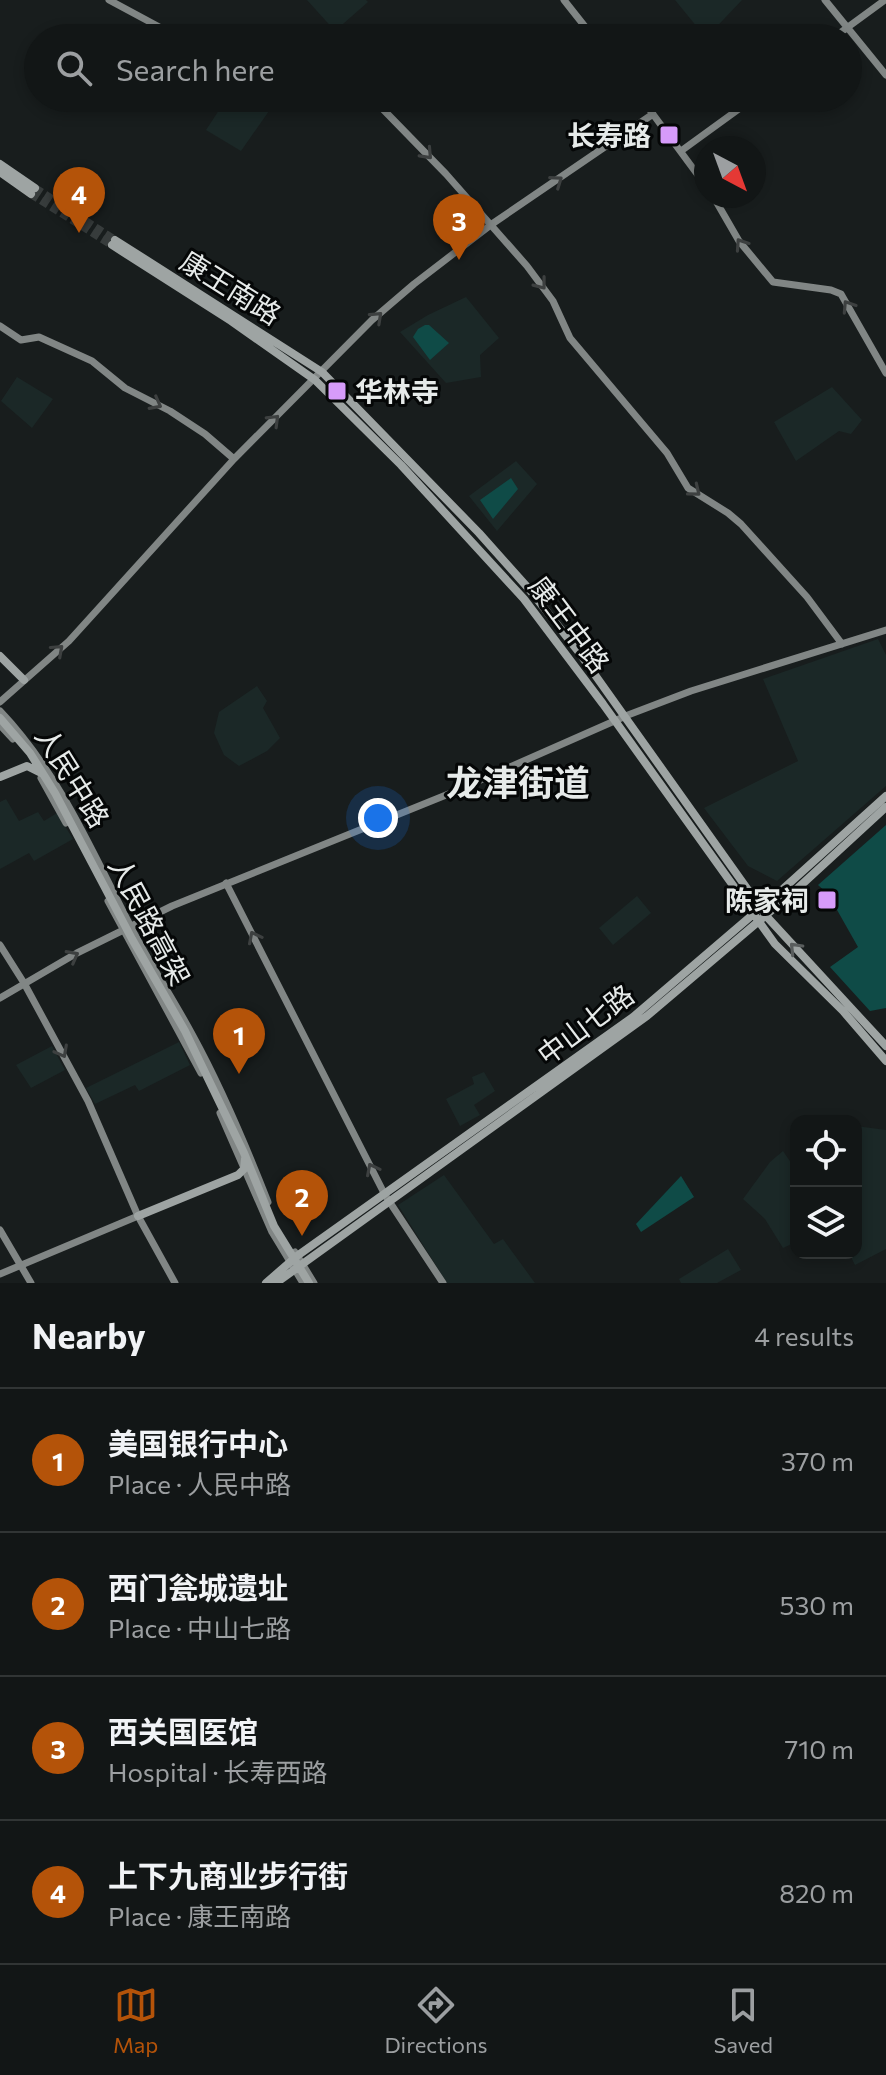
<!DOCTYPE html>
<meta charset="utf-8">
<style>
:root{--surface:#121616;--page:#1b1f1f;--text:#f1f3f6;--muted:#9c9fa1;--line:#313535;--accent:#b45309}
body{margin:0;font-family:Commissioner,"Noto Sans SC",sans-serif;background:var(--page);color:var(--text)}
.controls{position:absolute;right:24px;bottom:24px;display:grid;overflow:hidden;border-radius:16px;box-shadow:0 4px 12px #0003}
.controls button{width:72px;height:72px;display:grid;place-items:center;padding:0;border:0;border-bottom:2px solid var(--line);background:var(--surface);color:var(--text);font:40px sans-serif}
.compass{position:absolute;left:694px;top:136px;width:72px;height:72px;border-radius:50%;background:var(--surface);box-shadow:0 4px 12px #0003;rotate:139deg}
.you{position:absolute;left:378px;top:818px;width:28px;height:28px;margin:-20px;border:6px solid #fff;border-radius:50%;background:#1a73e8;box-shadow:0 0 0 12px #1a73e833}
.badge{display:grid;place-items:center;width:52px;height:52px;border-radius:50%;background:var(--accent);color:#fff;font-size:26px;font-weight:700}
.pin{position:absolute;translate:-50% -66px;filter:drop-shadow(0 2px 4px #0008)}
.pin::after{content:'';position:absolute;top:42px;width:28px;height:24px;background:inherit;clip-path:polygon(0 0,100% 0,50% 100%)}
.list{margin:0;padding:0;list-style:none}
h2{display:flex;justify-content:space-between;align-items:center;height:104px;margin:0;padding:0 32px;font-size:34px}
h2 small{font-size:26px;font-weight:400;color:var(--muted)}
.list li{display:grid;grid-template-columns:52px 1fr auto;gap:24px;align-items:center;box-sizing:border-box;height:144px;padding:0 32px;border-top:2px solid var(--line)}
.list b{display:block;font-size:30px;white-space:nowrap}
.list p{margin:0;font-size:26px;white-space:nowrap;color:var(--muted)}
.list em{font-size:26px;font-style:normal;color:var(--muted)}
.icon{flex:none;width:44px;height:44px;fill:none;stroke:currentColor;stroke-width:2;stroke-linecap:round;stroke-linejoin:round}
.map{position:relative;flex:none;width:886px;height:1283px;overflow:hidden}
.search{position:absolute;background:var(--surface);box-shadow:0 4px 12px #0003;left:24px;right:24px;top:24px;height:88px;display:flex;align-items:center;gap:20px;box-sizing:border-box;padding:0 28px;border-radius:44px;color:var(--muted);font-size:30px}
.sheet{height:680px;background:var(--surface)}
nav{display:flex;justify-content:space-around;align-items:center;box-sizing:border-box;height:112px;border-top:2px solid var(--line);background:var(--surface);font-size:22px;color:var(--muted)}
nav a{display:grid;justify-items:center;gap:4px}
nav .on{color:var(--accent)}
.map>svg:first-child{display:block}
.built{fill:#1b2827}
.green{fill:#0f4b47}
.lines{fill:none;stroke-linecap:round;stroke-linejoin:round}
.primary-tunnel{stroke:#373c3c;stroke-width:8;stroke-dasharray:8 4;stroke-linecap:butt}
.secondary{stroke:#818685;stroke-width:7}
.primary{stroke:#9ea4a3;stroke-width:8}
.oneway{stroke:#3d4040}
.oneway2{stroke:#595d5d}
.poi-dot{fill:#d69bfa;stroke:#050707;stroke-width:3}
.labels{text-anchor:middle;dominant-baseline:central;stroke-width:6;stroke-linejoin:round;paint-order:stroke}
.poi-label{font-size:28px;font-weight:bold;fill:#e6eae9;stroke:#050707;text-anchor:end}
.street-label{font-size:28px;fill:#e6eae9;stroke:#050707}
.district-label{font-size:36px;font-weight:bold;fill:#e6eae9;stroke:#050707}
</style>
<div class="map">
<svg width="886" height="1283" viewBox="0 0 886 1283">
<rect width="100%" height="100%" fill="#181d1d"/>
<path class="built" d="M307,0H366L368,2L335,31Z
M675,0H742L706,38Z
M227,98H251L269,111L241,151L206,130Z
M466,297L499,338L480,355L481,377L446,383L400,332L428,315Z
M17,377L53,399L32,428L1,401Z
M832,387L862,420L851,434L839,431L796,461L774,422Z
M516,461L537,484L497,531L469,496Z
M878,639L886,655V786L777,881L748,866L704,808L798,761L763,679Z
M257,686L267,701L263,708L280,738L267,751L239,766L224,755L214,733L219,712Z
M6,799L19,821L38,812L44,821L57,813L73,839L34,861L29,853L0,869V802Z
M637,896L651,913L613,945L599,928Z
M179,1042L190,1065L139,1091L135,1085L95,1104L86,1088Z
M52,1046L65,1070L31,1088L16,1065Z
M484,1072L495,1091L474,1105L480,1115L460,1126L446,1099L474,1084L472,1077Z
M856,1126L886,1130V1249L855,1265L849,1253H856Z
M783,1151L796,1170V1242L783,1248L765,1219L743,1199L770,1162Z
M444,1175L494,1244L503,1239L535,1283H447L398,1205Z
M728,1249L741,1270L717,1283H681L679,1279Z"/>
<path class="green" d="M425,325H429L449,343L430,360L413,337L418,329Z
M511,478L518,489L493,519L480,500Z
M886,825V1008L870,1011L830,967L858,947L828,894L818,885Z
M681,1176L694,1197L641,1232L636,1224Z"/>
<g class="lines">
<path class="primary-tunnel" d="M35,188L115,240
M31,194L112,245"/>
<path class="secondary" d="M109,0L163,29L228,32L271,38
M564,0L594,38
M825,0L886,75
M833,38L885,0
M372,98L446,174L527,266L553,301L570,338L667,453L688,488L728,513L741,524L807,597L842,644
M641,98L706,186
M681,151L754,98
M713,196L739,241L773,282L831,290L841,294L886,373
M0,326L21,340L39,337L92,361L125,388L170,411L205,434L234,459
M0,702L69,641L234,459L372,320L414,284L492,224L653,114
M0,711C60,774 93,854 132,929C151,966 174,1000 193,1036C222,1089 246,1146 268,1202
M0,725L13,739
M41,778L66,823
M226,883L385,1195L443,1283
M108,901L201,1073
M0,945L24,983L88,1101L138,1216L175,1283
M0,998L77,953L172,906L451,793L628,715L691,691L886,630
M220,1113L272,1232L303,1283
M0,1230L31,1283
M295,1252L314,1283
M0,1274L138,1216"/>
<path class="primary" d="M0,164L35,188
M0,172L31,194
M115,240L322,372L479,533L529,589L578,651L768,918L886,1046
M112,245L231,321L315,380L401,465L524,599L603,704L775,944L843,1011L886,1061
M0,656L24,680
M0,718L30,753L55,793L132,939L185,1031L244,1153L274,1226L309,1283
M0,777L27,766L41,773
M138,1216L238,1175L244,1169L245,1159
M266,1283L297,1256L633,1017L784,888L886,796
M276,1283L647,1016L798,888L886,807"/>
</g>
<defs><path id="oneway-chevron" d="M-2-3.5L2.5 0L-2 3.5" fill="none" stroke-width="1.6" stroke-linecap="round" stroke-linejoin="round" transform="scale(2)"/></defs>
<g class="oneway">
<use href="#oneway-chevron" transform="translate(427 154) rotate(47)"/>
<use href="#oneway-chevron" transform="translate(557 181) rotate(-35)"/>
<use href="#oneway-chevron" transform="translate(741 244) rotate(-124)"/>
<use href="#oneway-chevron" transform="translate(541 284) rotate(52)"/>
<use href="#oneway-chevron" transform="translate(848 306) rotate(-123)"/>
<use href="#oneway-chevron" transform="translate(377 317) rotate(-43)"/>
<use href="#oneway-chevron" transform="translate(156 404) rotate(28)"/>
<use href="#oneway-chevron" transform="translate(274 420) rotate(-45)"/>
<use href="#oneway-chevron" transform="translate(695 491) rotate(39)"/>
<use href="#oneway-chevron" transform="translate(58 650) rotate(-42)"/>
<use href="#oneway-chevron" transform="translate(254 937) rotate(-117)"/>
<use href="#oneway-chevron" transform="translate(73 956) rotate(-28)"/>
<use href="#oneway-chevron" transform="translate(62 1052) rotate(62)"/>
<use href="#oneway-chevron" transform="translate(372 1169) rotate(-117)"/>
</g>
<use class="oneway2" href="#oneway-chevron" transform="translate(795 948) rotate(-134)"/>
<g class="poi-dot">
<rect x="659" y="125" width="20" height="20" rx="4"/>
<rect x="327" y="381" width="20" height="20" rx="4"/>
<rect x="817" y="890" width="20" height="20" rx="4"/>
</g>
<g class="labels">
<g class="poi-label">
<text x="651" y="135">长寿路</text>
<text x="355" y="391" text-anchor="start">华林寺</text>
<text x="809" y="900">陈家祠</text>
</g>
<g class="street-label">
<text transform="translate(231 287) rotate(32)">康王南路</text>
<text transform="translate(570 624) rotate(53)">康王中路</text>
<text transform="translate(73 777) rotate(58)">人民中路</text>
<text transform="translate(150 921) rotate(62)">人民路高架</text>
<text transform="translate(585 1024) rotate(-37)">中山七路</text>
</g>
<g class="district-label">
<text x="518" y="781">龙津街道</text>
</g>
</g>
</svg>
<div class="controls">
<button><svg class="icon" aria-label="locate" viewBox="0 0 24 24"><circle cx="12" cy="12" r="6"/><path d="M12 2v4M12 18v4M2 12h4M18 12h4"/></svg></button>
<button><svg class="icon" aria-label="layers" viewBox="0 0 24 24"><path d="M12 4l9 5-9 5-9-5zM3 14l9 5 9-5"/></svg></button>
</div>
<svg class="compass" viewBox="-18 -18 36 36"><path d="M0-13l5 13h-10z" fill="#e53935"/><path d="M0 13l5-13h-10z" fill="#9c9fa1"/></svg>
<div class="you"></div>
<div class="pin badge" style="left:239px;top:1074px">1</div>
<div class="pin badge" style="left:302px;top:1236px">2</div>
<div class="pin badge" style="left:459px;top:260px">3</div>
<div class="pin badge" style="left:79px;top:233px">4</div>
<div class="search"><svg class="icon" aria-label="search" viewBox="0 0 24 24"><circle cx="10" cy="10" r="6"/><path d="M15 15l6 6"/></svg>Search here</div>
</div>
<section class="sheet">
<h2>Nearby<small>4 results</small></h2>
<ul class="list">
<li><span class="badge">1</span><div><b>美国银行中心</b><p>Place · 人民中路</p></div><em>370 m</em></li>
<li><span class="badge">2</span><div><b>西门瓮城遗址</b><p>Place · 中山七路</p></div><em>530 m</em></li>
<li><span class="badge">3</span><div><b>西关国医馆</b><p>Hospital · 长寿西路</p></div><em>710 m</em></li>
<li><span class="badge">4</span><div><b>上下九商业步行街</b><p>Place · 康王南路</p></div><em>820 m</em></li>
</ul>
</section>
<nav>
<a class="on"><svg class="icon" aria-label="map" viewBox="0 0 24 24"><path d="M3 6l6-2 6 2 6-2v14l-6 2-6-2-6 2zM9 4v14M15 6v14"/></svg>Map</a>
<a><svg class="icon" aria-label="directions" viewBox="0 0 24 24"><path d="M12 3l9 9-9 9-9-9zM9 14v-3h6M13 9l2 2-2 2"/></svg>Directions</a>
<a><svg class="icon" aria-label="saved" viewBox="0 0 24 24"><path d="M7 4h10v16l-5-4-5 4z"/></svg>Saved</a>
</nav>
